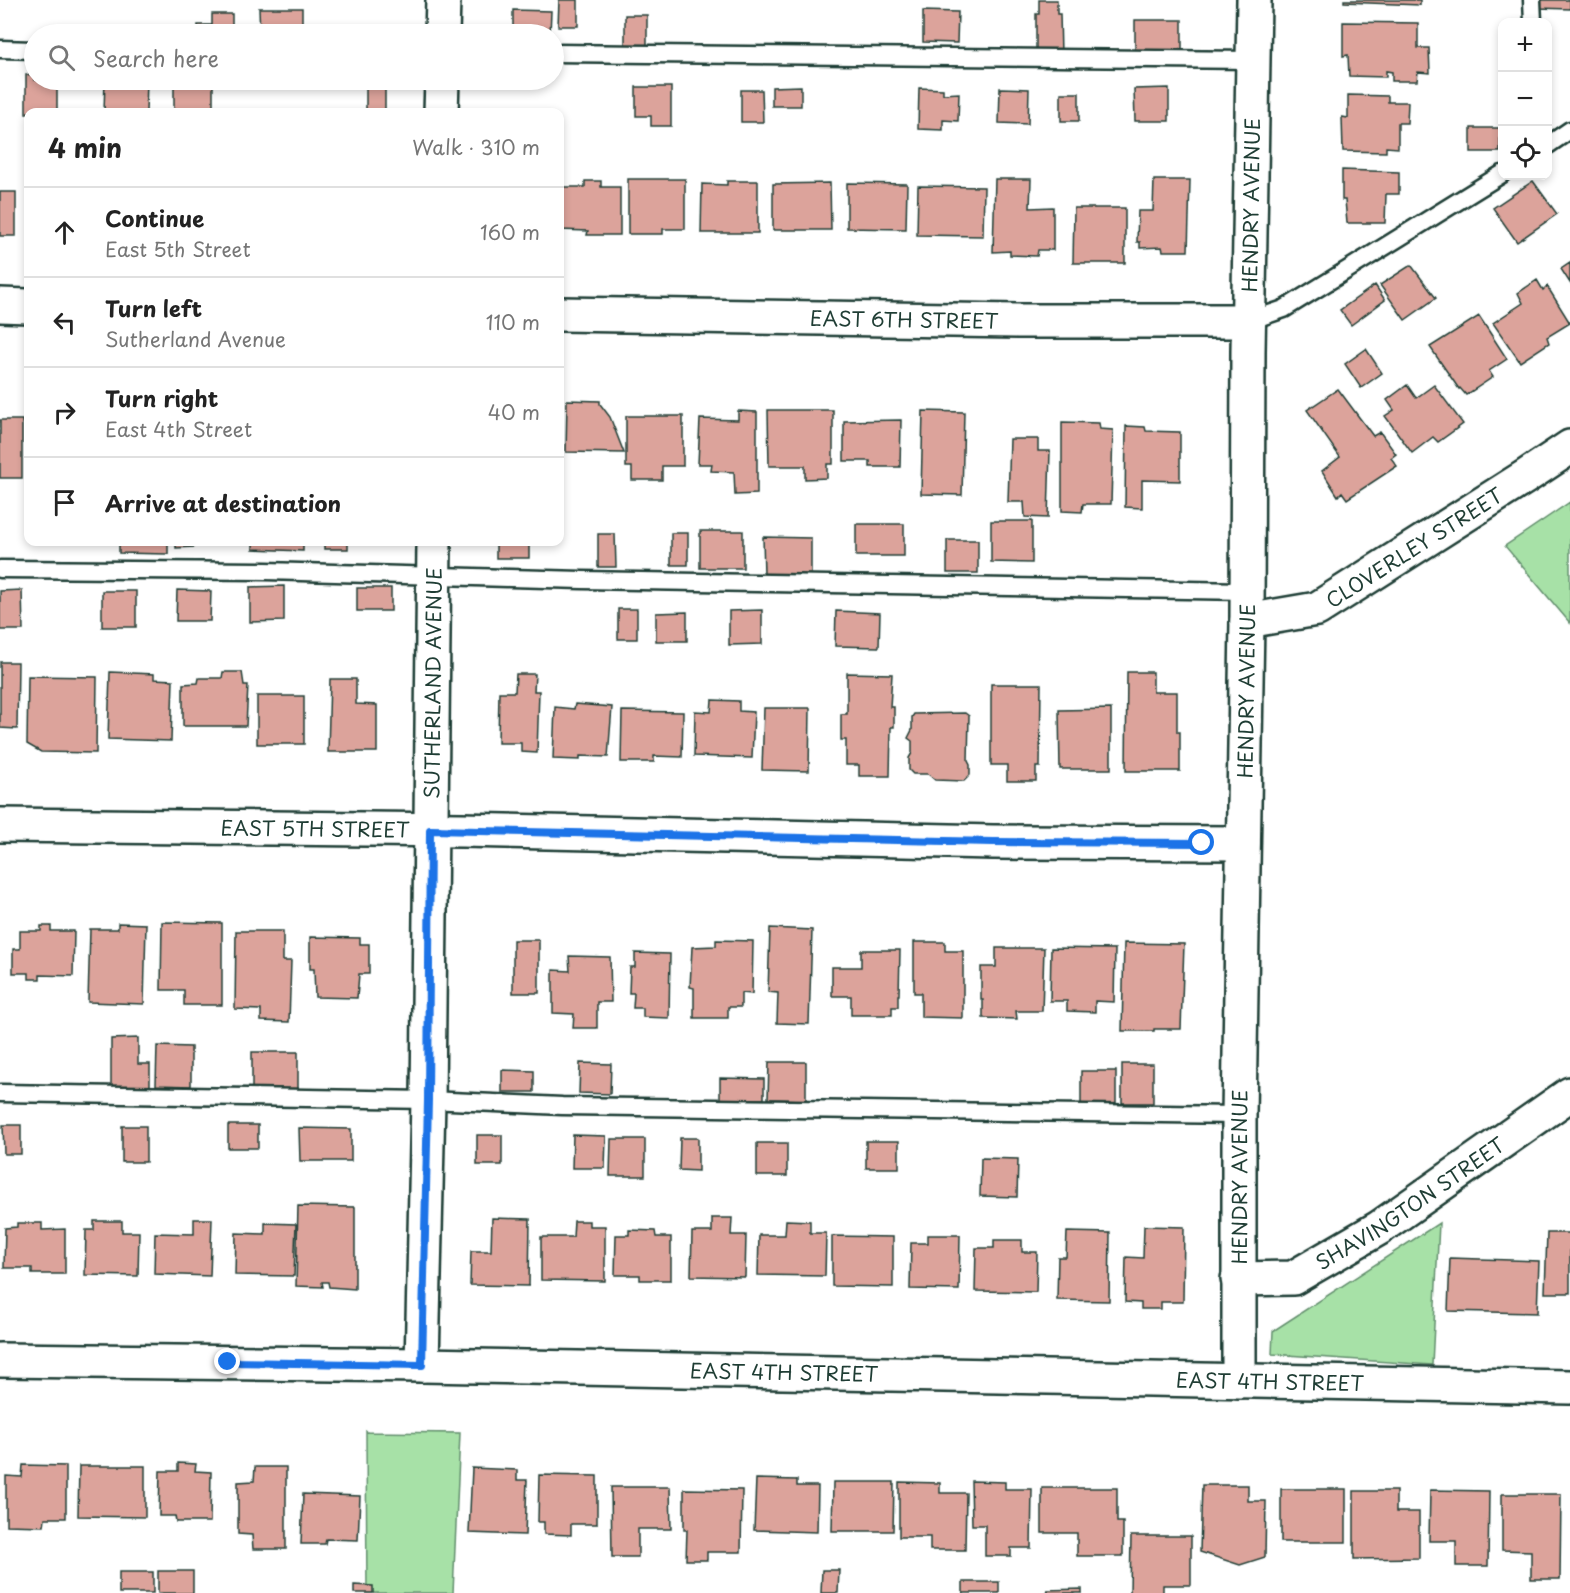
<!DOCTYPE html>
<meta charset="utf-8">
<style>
:root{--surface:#fff;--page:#f2f2f2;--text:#222;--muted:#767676;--line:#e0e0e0}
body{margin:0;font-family:"Playpen Sans",sans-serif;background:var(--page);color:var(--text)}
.controls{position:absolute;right:18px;top:18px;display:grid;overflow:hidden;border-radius:12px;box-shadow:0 3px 9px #0003}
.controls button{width:54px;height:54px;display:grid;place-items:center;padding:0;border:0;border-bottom:2px solid var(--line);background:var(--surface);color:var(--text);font:30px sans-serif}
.stop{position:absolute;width:18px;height:18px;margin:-14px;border:4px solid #1a73e8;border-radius:50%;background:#fff}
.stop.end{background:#1a73e8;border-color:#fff;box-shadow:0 2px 6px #0008}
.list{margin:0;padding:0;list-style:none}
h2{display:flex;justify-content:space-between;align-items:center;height:78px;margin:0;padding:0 24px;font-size:26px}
h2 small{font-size:20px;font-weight:400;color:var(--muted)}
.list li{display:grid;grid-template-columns:39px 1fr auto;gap:18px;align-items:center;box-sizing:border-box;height:90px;padding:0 24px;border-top:2px solid var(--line)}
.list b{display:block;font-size:22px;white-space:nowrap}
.list p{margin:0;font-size:20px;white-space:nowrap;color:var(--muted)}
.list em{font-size:20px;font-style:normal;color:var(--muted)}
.icon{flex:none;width:33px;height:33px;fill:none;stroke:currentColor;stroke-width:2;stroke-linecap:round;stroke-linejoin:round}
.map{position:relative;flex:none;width:1570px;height:1593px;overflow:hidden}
.search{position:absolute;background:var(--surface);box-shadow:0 3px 9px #0003;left:24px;top:24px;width:540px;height:66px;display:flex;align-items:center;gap:15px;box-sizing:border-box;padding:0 21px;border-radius:33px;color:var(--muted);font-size:22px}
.panel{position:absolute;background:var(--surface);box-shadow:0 3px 9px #0003;left:24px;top:108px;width:540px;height:438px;border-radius:12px}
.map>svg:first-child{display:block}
.green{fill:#a7e1a7;stroke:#638f6e;stroke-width:1.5}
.building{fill:#dca39b;stroke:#1f3d34;stroke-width:1.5}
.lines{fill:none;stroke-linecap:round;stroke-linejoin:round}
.service-casing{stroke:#1f3d34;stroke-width:21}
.minor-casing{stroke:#1f3d34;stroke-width:38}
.service{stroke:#fff;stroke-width:16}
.minor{stroke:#fff;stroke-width:33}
.route{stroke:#1a73e8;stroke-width:8}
.labels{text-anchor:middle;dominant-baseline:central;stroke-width:4.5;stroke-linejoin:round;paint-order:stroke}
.street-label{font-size:20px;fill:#1f3d34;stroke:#fff}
</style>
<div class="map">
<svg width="1570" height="1593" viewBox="0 0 1570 1593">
<rect width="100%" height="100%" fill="#fff"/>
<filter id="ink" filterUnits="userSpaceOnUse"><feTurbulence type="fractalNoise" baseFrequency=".0167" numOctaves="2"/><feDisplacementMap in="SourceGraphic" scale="12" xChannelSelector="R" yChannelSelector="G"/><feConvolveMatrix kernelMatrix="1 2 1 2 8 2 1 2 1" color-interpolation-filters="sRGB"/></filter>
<g filter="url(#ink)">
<path class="green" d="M1570,502V623L1505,546Z
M1439,1223L1432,1365L1272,1354L1273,1331Z
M366,1430L367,1432L460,1433L453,1593H367Z"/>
<path class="building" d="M559,0H578V26H558Z
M1039,0H1057V14H1060L1061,54H1036V14H1039Z
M1344,0H1420V5L1344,2Z
M1538,0H1570V9L1538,8Z
M259,8H302V34H260Z
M513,10L551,11L550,34H513Z
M923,11L958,12L957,43L923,42Z
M212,14H232V34H198V25H212Z
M625,15H647V49H625Z
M1135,20H1182V52H1135Z
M1343,22L1418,23V48H1429L1430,73L1418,72L1417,81H1392V72L1386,71V77L1349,76L1348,55L1343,56Z
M26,75H34V80H57V112H28V114H26Z
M105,80H147L146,112H104Z
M174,80H213V110H174Z
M366,86H385V112H366Z
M801,86V106H772V87Z
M636,87H671V126H651V116H636Z
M919,88L943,89V94L959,93L958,121L943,120V130L918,129Z
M1000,88L1029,89L1028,124L999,123Z
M1169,88V121H1135L1134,89Z
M741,90H762L763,122H741Z
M1061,93H1079V121H1061Z
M1348,95L1388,96V102H1408L1407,123H1398V148L1386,147V152L1343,151L1342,117L1348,118Z
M1471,128H1500V152H1471Z
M1342,170L1399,172V194H1386L1385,223H1347L1345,200H1342Z
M628,179H685V229H663V234H628Z
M995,179H1031L1030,208L1053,207V250H1038L1037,256L1010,255V251L993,252Z
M1154,180H1190L1188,251H1163L1162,247L1140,248V242H1137L1138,211H1153Z
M585,181H601V187H620V235H587L588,231L560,230V187H585Z
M727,181H758V233H701L702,184L727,185Z
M1533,181L1557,214L1517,242L1493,208Z
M830,183L831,230H773V184Z
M847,183L907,184L906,229L847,228Z
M918,186L984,187L983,236L917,235Z
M0,192H16V236H0Z
M1074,208H1125V263H1073Z
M1570,263V283L1561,269Z
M1411,265L1436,298L1405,320L1380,285Z
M1537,280L1543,290L1547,286L1570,323L1547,337L1549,343L1520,362L1493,323L1523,303L1518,293Z
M1375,285L1385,300L1351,325L1340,310Z
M1479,316L1507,359L1489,371L1493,377L1466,395L1460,388L1459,389L1430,347Z
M1366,349L1382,373L1361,388L1345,364Z
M1407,385L1416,398L1434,385L1463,424L1438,442L1433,437L1412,453L1385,416L1394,410L1387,400Z
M1338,389L1373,436L1380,432L1396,454L1391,458L1397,466L1347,499L1342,492L1338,496L1322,471L1340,457L1307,410Z
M567,400L600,401V404L610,417L624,453L566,452Z
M768,410H833V464H827V478L805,479V466H769Z
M738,411L757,412V494L735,495L734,472L711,471L712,464H698L700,419L738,420Z
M923,411L964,412L962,495L921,494Z
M626,416H683V466H662V480H632V467H626Z
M0,420H22V478H0Z
M901,420L900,467H870V461H844V421Z
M1062,422L1099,423L1100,429L1113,430L1111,504H1083L1082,512L1062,511Z
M1126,426L1145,427L1146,431L1180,432V481L1142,480V508L1125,507Z
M1010,439H1038V451H1050L1048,518L1025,517L1024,502H1008Z
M991,521H1032V563L991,562Z
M856,524H904V556H856Z
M700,531H743V568H700Z
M671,533H688V565H671Z
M598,534H615L616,567H598Z
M763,537L811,538V575L764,574Z
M947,540H978V573H947Z
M119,542H168V554L119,553Z
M176,542H193L194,547L176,548Z
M253,542H303V551L253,549Z
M324,542H348V549H324Z
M496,542H529V558H496Z
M284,586V621L250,622V587Z
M357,588H391V611H357Z
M22,590L23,630H0V591Z
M177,590L211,591L210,621H176Z
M102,591H136V627H102Z
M618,609H637V639H618Z
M762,610V644L729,645V611Z
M836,611L880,613L879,647L835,646Z
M687,612V641H656V613Z
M0,662H18L17,729L0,728Z
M110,672L154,674V679L173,680L171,741L108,739Z
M223,672H242L244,685H248L246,726H183V684L198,683L199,678H222Z
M1127,672H1153V692H1177V732H1180V771H1126Z
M847,673L892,674L890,707H894V727H891L890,776H859V765H846V740H841V714H847Z
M516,674H535L534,691H539L537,753L521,752V743H498L499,692H515Z
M28,676L97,677L96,753L41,752L27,744Z
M330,679H356V704L377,705V752H328Z
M991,684H1041L1040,767H1036V781H1007V765H991Z
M257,696H304V744H257Z
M712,700L739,701V711L754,712L752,758L694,756L695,711L711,712Z
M575,704L612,707L608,757L580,756V760L553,759L555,707L574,709Z
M764,708H810L809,771L762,770Z
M1111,709V769H1060L1059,710Z
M622,711L683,712L682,757L654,756V762H621Z
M965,713L969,716L968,761L970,765V775L964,781L935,780L928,774H913L909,770V758L912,753V741L908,738L912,730V717L914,714Z
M162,922L222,923V1005H184V990H161Z
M118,923L146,924L144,1004L88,1002L90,929H118Z
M41,926H51V931H74L73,976L40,975V979H29V973H13V949H20V931H41Z
M770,928L812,930L809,1024L777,1023L778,993L768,992Z
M236,931H283V961H291L289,1022L261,1021V1010L235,1009Z
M310,937L360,938V944H369V974H359L357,998L315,997L314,969H310Z
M513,940H539V993H513Z
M716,940L753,941L752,994L741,993V1007H728V1018H694V988L690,987L692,947L716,946Z
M914,942H945V951H963V1018L921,1017V993H914Z
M1124,943L1184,944L1181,1029H1154V1031H1122Z
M996,948H1044L1042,1011H1016L1017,1019L983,1018V1000H981V967H996Z
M1051,948L1115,949L1114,1002L1095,1001V1012L1067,1011V1001H1050Z
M861,950H900L899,995H898V1007H892V1015H851V996H832V967H861Z
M635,953L670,954L669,1018L643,1017V1008H633L634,993H629L630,967H635Z
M569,956L610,957L611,1002H597V1028H573L574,1014L553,1013V970L570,971Z
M138,1038V1064H150V1089H111V1039Z
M157,1046L191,1047V1086L156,1085Z
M252,1052H298V1091H252Z
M769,1062H806V1100L768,1099Z
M580,1063L611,1064L610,1094L579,1093Z
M1122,1064H1153V1103H1122Z
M502,1070L534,1071V1092H502Z
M1081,1071H1116V1106H1081Z
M720,1078L764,1079V1099H720Z
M3,1125H21V1154H4Z
M228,1125H258V1148H228Z
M122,1126H146V1162H122Z
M299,1128L351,1129V1161H300Z
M477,1135H502V1165H477Z
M573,1135L606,1136L605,1168H572Z
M680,1138H698V1171L679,1170Z
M611,1139H645V1176H610Z
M866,1141H899V1168H866Z
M757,1143H787V1176H757Z
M981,1158L1018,1159L1017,1197L980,1196Z
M298,1206L355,1207V1289L329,1287L328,1282H322L323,1287L296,1286Z
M492,1218L530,1219L529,1286L470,1285L471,1251H491Z
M712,1218H732L731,1235H746L745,1277L691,1276L692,1232H712Z
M194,1219H212L210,1276L154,1274L155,1233L194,1234Z
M786,1220L810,1221V1233H826L825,1276L758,1275L759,1235H785Z
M94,1221H122V1232H139L138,1276L85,1275L86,1230H94Z
M574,1221H589V1226H605V1281L541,1280V1237H573Z
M17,1223H42V1230L65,1229V1274H32V1268H4L5,1228L17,1227Z
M265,1223L296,1224L294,1276L235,1275L236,1233L265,1234Z
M1144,1226L1184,1227L1183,1302H1161V1309H1141V1303L1125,1302L1126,1257L1143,1258Z
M629,1230L655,1231L656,1237H671V1280H640V1275H615L616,1235H629Z
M1067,1232L1110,1233L1109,1301L1057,1300L1058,1257H1066Z
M1547,1233H1570V1293H1545Z
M928,1235H960L959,1290L910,1289L911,1243H928Z
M832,1236L893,1237V1287L832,1286Z
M994,1240H1022V1252H1037L1036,1292L975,1291L976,1248H994Z
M1450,1258L1539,1261L1537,1313L1448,1311Z
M178,1463L196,1464L195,1471L211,1472L210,1522H176L175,1516H159L160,1471H178Z
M23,1465L66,1466V1518H45L44,1526L6,1525V1476L22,1477Z
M79,1466H145V1517L78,1516Z
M255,1467H286V1549H253L252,1535L238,1534V1482L254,1481Z
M472,1468L517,1470V1480H527L525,1535L469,1533Z
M539,1475L597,1476V1524H571V1535L544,1534V1522H538Z
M756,1479L797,1480V1486H818L817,1532L754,1530Z
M971,1481L1005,1482V1489H1032L1031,1548H1011V1556H985V1525H972Z
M833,1482H894L893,1531H832Z
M899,1482L940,1483V1493H966L965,1550H930V1537H899Z
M1202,1485H1248V1501H1266L1265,1557L1240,1565L1200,1552Z
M611,1487H670L671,1529H638V1557H612Z
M1042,1488H1117V1522H1123V1556H1077V1533H1042Z
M684,1489L742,1490L741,1552H707V1560H686L687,1530H684Z
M1281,1489H1346V1542H1281Z
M1430,1490L1489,1491L1488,1566H1456V1541H1429Z
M1354,1491H1396V1512H1419V1558L1354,1559Z
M303,1494L360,1496L358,1540L326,1539L325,1544H301Z
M1502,1494H1561L1560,1579H1531V1551L1502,1550Z
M1131,1536H1191V1585H1163V1593H1130Z
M822,1570H839L838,1593H821Z
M158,1571H193V1593H158Z
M119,1572H153V1593H119Z
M963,1582H999V1593H963Z
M354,1585L373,1586V1593H354Z
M1082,1589V1593H1047V1590Z"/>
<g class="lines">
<defs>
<path id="service" d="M1532,0L1533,22
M0,49L34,50
M554,53L1253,60
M1548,145L1570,130
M1249,321L1284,309L1502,174
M0,569L266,571L582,580L1247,591
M0,1093L428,1100L562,1106L1239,1115"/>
<g id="minor">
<path d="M442,34L443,0"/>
<path d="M441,112L442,80"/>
<path d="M0,305L28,306"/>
<path id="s1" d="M560,314L1018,321H1249"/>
<path id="s2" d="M1247,621L1317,609L1525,477L1570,447"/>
<path id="s3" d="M0,825L462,830L993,842L1243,843"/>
<path id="s4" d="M1238,1279L1293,1278L1379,1228L1570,1094"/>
<path id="s5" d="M0,1360L422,1365L1570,1387"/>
<path id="s6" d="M422,1365L428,1100L434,542"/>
<path id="s7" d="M1239,1381V1115L1247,621L1248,351L1254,0"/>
</g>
</defs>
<use href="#service" class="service-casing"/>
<use href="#minor" class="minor-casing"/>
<use href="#service" class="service"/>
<use href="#minor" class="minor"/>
</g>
</g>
<g class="lines" filter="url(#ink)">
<path class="route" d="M228,1362L422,1365L428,1100L430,830L993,842L1202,843"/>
</g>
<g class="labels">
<g class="street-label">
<text stroke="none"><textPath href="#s7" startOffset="1176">HENDRY AVENUE</textPath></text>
<text stroke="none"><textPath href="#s1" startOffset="344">EAST 6TH STREET</textPath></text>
<text stroke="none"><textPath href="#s2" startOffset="186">CLOVERLEY STREET</textPath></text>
<text stroke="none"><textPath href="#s6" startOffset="682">SUTHERLAND AVENUE</textPath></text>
<text stroke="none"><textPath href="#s7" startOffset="690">HENDRY AVENUE</textPath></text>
<text stroke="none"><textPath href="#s3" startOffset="315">EAST 5TH STREET</textPath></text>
<text stroke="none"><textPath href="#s7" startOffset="204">HENDRY AVENUE</textPath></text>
<text stroke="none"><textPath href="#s4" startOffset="194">SHAVINGTON STREET</textPath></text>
<text stroke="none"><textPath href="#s5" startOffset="784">EAST 4TH STREET</textPath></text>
<text stroke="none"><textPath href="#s5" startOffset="1270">EAST 4TH STREET</textPath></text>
</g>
</g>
</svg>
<div class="controls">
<button>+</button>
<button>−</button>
<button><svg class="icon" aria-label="locate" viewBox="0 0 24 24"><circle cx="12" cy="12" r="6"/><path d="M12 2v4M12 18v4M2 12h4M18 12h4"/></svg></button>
</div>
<div class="stop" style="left:1202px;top:843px"></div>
<div class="stop end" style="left:228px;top:1362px"></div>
<div class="search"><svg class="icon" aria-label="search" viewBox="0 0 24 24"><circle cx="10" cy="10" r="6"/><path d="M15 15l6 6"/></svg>Search here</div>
<section class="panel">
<h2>4 min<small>Walk · 310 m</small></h2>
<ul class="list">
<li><svg class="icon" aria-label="ahead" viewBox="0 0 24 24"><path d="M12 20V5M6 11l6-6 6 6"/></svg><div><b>Continue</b><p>East 5th Street</p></div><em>160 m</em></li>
<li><svg class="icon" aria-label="left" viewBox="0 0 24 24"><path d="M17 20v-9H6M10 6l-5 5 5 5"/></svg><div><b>Turn left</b><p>Sutherland Avenue</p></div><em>110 m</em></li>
<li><svg class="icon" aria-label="right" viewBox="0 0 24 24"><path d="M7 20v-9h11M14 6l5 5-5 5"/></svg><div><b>Turn right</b><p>East 4th Street</p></div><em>40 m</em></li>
<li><svg class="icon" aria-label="arrive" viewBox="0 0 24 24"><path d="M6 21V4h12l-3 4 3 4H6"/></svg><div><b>Arrive at destination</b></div></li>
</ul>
</section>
</div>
